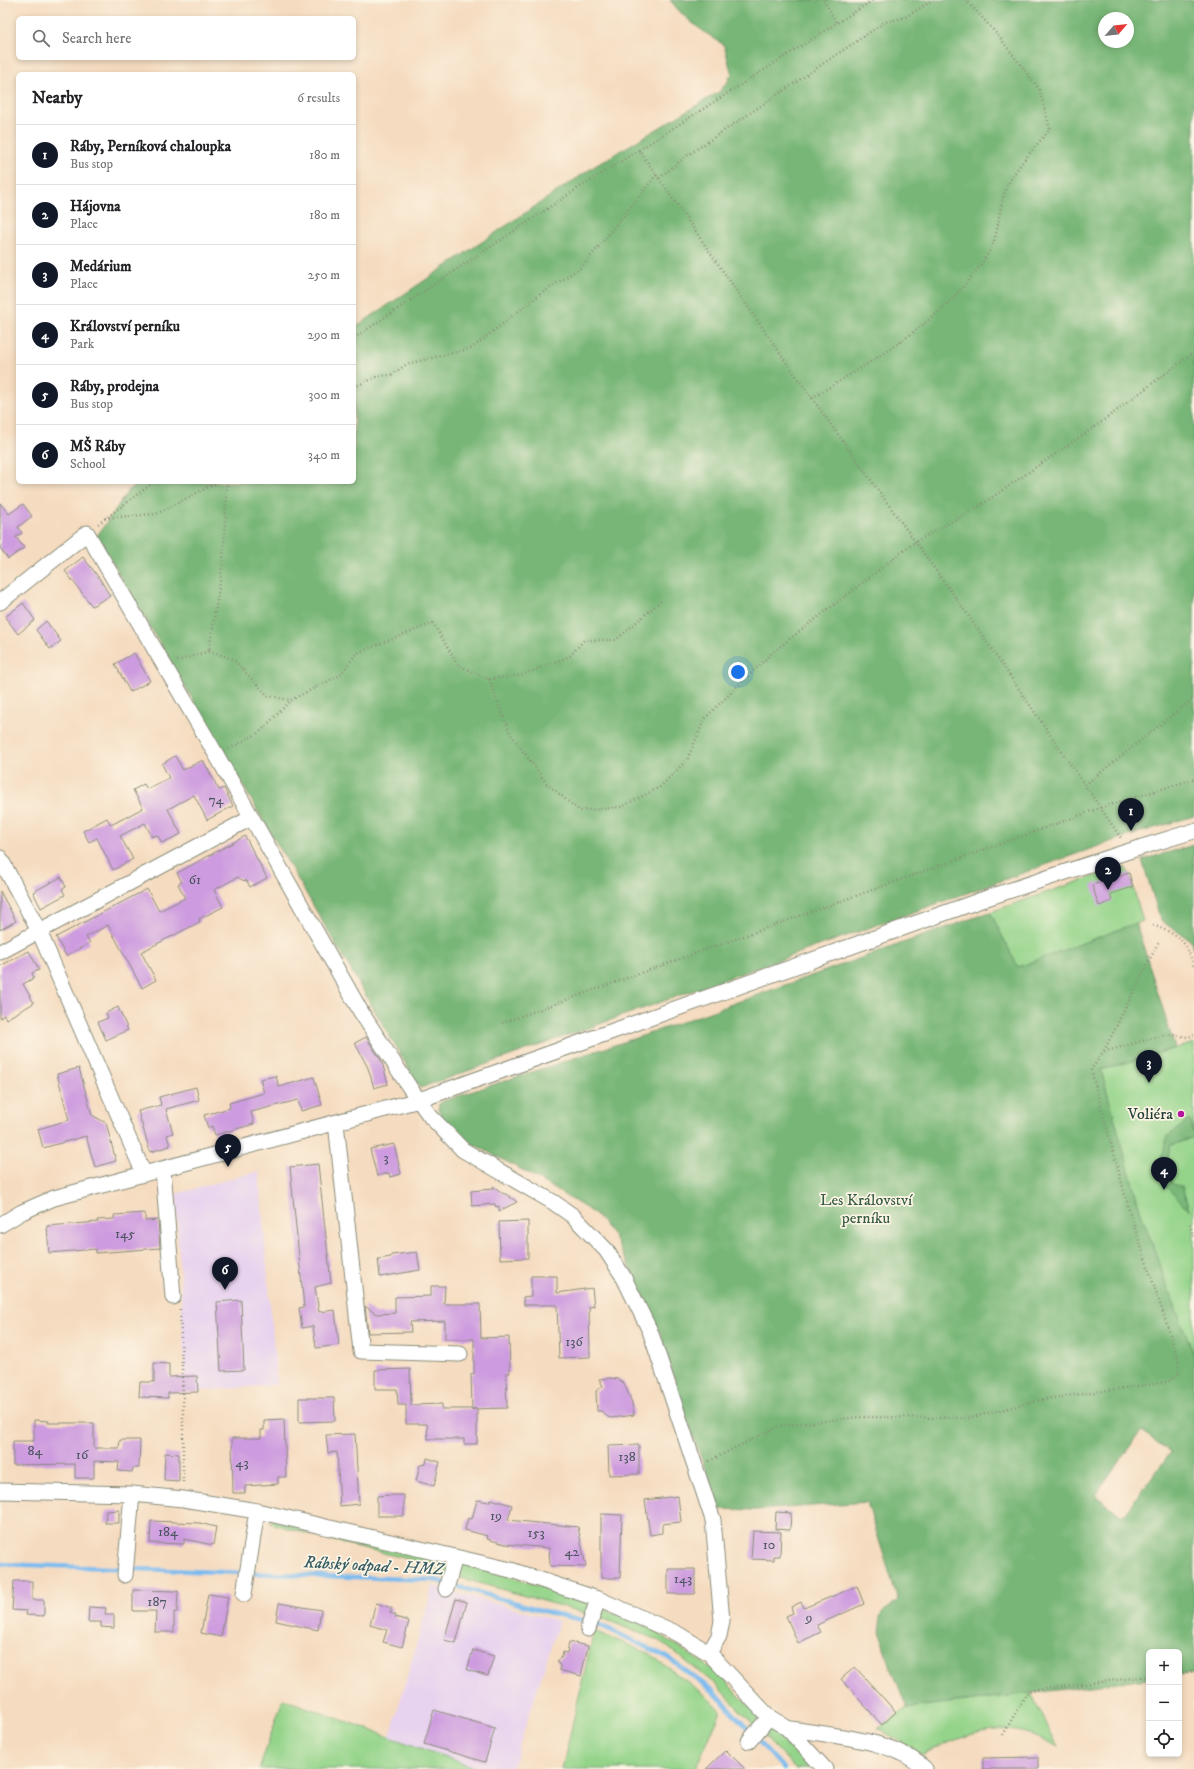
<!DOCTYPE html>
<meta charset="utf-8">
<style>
:root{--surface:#fff;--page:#f6f6f6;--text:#202124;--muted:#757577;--line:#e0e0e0;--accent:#111827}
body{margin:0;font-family:"IM FELL DW Pica",serif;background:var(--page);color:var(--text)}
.controls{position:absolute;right:12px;bottom:12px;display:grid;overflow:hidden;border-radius:6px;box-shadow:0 2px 6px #0003}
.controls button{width:36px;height:36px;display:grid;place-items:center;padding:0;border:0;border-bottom:1px solid var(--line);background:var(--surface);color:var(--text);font:20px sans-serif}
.compass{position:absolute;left:1098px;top:12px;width:36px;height:36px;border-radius:50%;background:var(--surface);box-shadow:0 2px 6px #0003;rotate:62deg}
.you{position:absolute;left:738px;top:672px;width:14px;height:14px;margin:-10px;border:3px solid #fff;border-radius:50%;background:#1a73e8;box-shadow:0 0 0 6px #1a73e833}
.badge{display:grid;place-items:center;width:26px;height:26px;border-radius:50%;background:var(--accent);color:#fff;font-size:13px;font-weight:700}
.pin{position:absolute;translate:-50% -33px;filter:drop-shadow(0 1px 2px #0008)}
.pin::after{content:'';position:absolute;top:21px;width:14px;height:12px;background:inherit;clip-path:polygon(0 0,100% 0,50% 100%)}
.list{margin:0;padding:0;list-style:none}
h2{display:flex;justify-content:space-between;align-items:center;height:52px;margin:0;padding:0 16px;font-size:17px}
h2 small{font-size:13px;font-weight:400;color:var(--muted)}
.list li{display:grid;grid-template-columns:26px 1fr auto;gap:12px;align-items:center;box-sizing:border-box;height:60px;padding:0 16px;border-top:1px solid var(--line)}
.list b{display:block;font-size:15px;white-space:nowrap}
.list p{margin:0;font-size:13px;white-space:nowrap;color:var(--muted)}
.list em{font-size:13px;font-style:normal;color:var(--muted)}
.icon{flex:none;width:22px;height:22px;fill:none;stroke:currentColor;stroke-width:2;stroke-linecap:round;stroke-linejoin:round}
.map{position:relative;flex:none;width:1194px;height:1769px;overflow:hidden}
.search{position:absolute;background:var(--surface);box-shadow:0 2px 6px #0003;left:16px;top:16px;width:340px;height:44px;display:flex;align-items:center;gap:10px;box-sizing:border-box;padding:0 14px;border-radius:6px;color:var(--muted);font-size:15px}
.panel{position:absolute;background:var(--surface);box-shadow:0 2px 6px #0003;left:16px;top:72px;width:340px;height:412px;border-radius:6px}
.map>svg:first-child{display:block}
.built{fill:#e7d2ef}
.green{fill:#94d48a;stroke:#5a885f}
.forest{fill:#77b676;stroke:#4b7a55;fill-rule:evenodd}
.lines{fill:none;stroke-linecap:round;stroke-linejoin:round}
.stream{stroke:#7bbbef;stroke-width:4.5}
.building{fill:#cd9bdf}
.minor-casing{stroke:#8a8c7a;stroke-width:17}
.path{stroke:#8a8c7a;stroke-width:2.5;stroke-dasharray:1 3;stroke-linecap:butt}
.minor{stroke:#fff;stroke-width:15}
.poi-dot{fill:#b5179e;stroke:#fcf5e5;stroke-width:1.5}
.labels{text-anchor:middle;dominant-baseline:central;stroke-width:3.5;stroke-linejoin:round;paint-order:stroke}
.number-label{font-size:14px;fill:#4a545f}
.poi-label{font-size:16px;fill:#1f3d34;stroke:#fcf5e5;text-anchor:end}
.park-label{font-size:16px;fill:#365b45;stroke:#fcf5e5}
.water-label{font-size:17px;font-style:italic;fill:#365c63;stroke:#fcf5e5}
</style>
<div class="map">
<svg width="1194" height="1769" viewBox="0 0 1194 1769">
<rect width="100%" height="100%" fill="#fcf5e5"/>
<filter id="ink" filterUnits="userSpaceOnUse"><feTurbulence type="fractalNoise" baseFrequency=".025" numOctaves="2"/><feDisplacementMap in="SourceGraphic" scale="8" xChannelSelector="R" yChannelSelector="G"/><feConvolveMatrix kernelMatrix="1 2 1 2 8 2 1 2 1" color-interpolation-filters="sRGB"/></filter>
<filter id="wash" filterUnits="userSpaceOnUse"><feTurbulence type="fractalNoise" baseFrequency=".012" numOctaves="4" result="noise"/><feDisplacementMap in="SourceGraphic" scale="16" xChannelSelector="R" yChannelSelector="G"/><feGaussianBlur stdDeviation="0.9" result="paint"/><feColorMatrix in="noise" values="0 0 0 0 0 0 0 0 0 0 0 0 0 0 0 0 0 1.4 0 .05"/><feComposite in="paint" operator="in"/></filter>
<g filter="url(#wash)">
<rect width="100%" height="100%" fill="#f5dcc0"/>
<path class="built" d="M259,1171L277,1385L186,1392L176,1194Z
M433,1586L559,1621L512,1769H479L390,1737Z"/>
<path class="green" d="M1121,867L1126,868L1129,873L1143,921L1018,968L990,912Z
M1194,1043V1355L1170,1294L1140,1210L1101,1070Z
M273,1520L494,1571L568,1596L645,1625L717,1672L774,1733L811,1769H796L715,1684L660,1641L599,1617L437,1571L438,1566L350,1545L270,1523Z
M594,1631L648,1653L704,1694L721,1711L695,1769H562Z
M1031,1693L1058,1747C1005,1716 972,1732 921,1755L878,1728L907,1708Z
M283,1699L303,1706L479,1769H259Z"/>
<path class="forest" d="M670,0H1194V816L1121,838L420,1088L97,536L128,491L141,482H354V328L595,166L719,92L729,80V77L732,75L724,45C703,31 686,21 670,0ZM1104,18H1128V42H1104Z
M1194,845V949L1192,941L1161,921L1142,860Z
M990,912L1018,967L1136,923L1175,1048L1101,1070L1140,1210L1170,1294L1194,1355V1674L1179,1675V1652H1149V1679L907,1708L884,1649L879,1616L898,1600L867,1502L756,1510L720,1509L688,1422L660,1333L634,1275L612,1234L600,1219L589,1210L528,1173L460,1137L442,1118L438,1110L439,1104L443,1101L645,1035ZM1141,1431L1171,1452L1122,1516L1095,1495Z
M1189,1120L1192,1124L1194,1137L1170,1146C1167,1161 1167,1170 1172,1184L1182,1186L1189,1210L1166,1187L1161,1174L1160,1159L1168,1136Z"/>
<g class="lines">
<path class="stream" d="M0,1564L435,1580L551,1613L596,1623L667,1657L713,1691L784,1769"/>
</g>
<g id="blocks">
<path class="building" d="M0,503L9,514L23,504L32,516L18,527L22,533L16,537L24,548L8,559L0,548Z
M83,557L100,579L110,596L92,606L65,571Z
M23,603L35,620L18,634L5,617Z
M46,621L61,641L50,649L36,630Z
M134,653L150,681L130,692L115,664Z
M175,756L183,770L203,760L219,790L224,788L233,806L207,820L194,795L168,809L181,834L162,843L157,835L152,837L145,823L120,836L133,859L113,870L97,838L89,842L83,831L107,818L111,825L143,808L133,790L144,784L147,789L169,778L162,764Z
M245,836L267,878L250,887L247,881L242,880L238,877L214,890L223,907L199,919L200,922L141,952L156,980L142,988L108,925L86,937L90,943L66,956L56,937L147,889L159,911L185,898L178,884L182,882L177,873Z
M1129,873L1133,887L1110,894L1112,901L1099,906L1092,885Z
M61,877L66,887L62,889L65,895L41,908L33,892Z
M0,891L16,921L0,930Z
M29,951L39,970L32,973L34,978L23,984L34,1003L6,1019L4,1015L0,1018V966Z
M118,1007L128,1030L106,1040L98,1022L108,1018L106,1013Z
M366,1037L382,1062L388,1084L374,1088L368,1068L355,1043Z
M79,1068L92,1115L106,1123L116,1161L95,1167L86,1136L43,1148L38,1129L69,1120L57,1074Z
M276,1076L279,1087L314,1077L322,1105L301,1111L298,1100L251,1112L254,1124L215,1135L212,1126L208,1128L204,1115L230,1108L229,1103L264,1093L260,1079Z
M196,1087L199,1100L166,1109L173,1133L167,1135L170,1146L150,1152L138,1111L161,1105L159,1097Z
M394,1144L401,1174L390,1177L389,1173L377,1176L370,1149Z
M318,1164L331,1283L315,1287L319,1312L335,1310L339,1345L316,1348L313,1326L302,1328L299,1308L304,1307L290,1167Z
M493,1186L504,1194H506L517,1202L499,1211V1206L496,1207L495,1204L472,1206L471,1191L493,1189Z
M145,1213V1221L158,1220L160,1248L96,1253V1249L49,1253L47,1226L98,1222L97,1220L114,1219V1215Z
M528,1221V1258L500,1259L499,1222Z
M417,1252L420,1270L380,1277L378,1259L391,1257V1255Z
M531,1276H557V1293L592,1288L594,1306L589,1307L590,1357L559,1358L557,1305H524L523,1297L531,1296Z
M431,1286H445L444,1304H480L481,1338L509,1337L510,1373H506L507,1408L472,1409L471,1374H474V1339H445V1321L410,1322L411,1332L368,1333L365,1306L376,1314L395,1313V1297L431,1296Z
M241,1300L244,1370L221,1371L217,1302Z
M154,1363L169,1364V1377L197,1376L198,1392L168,1393V1398L139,1397L140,1382H154Z
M410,1369L411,1405L442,1404V1409H477V1444H464V1439H428L427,1424H406V1405H398L397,1389H375V1370Z
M610,1378L618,1379L624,1383L632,1403L634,1415L611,1418L608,1417L601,1411H597L596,1391L603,1386L599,1379Z
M299,1398H334L335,1421L299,1422Z
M284,1419L286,1477H278V1484L245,1486V1493H233L232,1438H261V1430H264V1420Z
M34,1420L49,1421L48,1423H94V1448H119L120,1440H140L139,1468H133L132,1472L118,1471L119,1462L94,1461V1478H75V1464L13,1465V1441H34Z
M355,1434L359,1504L340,1506L337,1452L328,1453L326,1435Z
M639,1445V1474L609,1475L608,1446Z
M165,1453L179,1454V1481L164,1480Z
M427,1458L440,1462L434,1486L416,1481L420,1465L426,1464Z
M390,1495H404V1516H377V1496Z
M678,1496L681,1522L662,1524V1533L650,1535L645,1500Z
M490,1499L512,1505L508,1520L578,1527L586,1567L550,1566L549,1548L505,1544L487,1539L488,1536L465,1530L468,1518L472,1519L477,1500L489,1502Z
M119,1510V1523H105L106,1511Z
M776,1512L791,1513L790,1530L775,1529Z
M601,1514L622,1515L620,1578H601Z
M151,1521L199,1523L216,1527L213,1545L184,1539V1544L150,1543Z
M753,1531L781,1532L780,1556H774V1560L751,1559Z
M668,1569H695V1594H668Z
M14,1581H32V1600H44V1616L26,1615L27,1611L12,1610Z
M857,1586L864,1604L817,1625L821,1632L798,1643L786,1616L793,1613L791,1607L801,1602L804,1608Z
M133,1590L178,1591L177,1612H174V1632H155L156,1611H133Z
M208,1594L228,1597L221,1637L201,1633Z
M456,1599L467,1602L456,1643L444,1640Z
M279,1603L321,1610L318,1630L276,1621Z
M376,1603L392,1608L390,1613L396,1615L395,1617L409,1621L402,1647L383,1642L387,1630L370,1625Z
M89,1607L106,1608L105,1615H114V1628L101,1627V1622H88Z
M569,1642L588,1646L581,1676L559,1670L560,1666L557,1661L562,1657L563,1652L567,1653Z
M473,1650L494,1656L488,1676L467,1670Z
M855,1667L896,1712L882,1725L841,1679Z
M434,1710L495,1728L485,1762L424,1744Z
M726,1750L745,1769H706Z
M1038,1757V1769H983V1758Z"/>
</g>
</g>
<g filter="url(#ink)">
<use href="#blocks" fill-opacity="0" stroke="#8a8c7a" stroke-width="1"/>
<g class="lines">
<defs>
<path id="minor" d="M0,602L87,533L217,756L361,1012L410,1088L430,1116L463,1150L553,1202L573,1216L606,1250L623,1276L650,1331L713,1520L722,1621L719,1636L709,1653
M0,858L39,931L144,1174
M0,952L251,818
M336,1123L361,1351L460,1354
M163,1169L173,1297
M0,1225L22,1212L54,1198L419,1100L987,898L1129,851L1194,831
M0,1491L132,1494L183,1499L257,1511L511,1570L598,1599L676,1633L709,1653L769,1717L787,1728L825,1769
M125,1575L132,1494
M446,1589L455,1557
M244,1594L257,1511
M588,1629L598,1599
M787,1728C830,1736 893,1738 925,1769
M749,1741L769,1717"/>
</defs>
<use href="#minor" class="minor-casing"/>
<path class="path" d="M824,0L836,22
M639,150L873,0
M659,178L688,155L885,22L904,18L933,0
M354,338L586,183L639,150L784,359L975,625L1121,838
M354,387L379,376L391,375L407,364L472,348L539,295L583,266L657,174
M812,398C878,357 950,318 990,250C998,236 999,210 1004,194C1013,169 1034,149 1050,129L1039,89L997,34L966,0
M105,518L156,514L218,482
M98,524L154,482
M209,651L233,659L268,696L290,700
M177,661L209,651L223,562L227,482
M489,679L510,733L547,784L580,811L621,807L660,787L687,760L705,718L773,652L915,542L978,507L1096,426L1194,352
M229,749L260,732L291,700L340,675L357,653L433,623L458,665L489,679L522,675L570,656L584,640H616L662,600
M1085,785L1194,698
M1153,925C1180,936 1185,938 1194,967
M502,1023L1100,808L1194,779
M1104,1051L1158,943
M1190,1224L1194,1238
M180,1309L183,1395V1484
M709,1461L779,1426L859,1417L969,1418L1045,1399L1160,1383C1180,1379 1181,1374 1177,1355L1130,1213L1091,1070L1103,1052L1167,1034L1187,1037L1194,1035
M1179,1673L1194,1671
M1003,1735L1028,1691L1149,1676"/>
<use href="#minor" class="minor"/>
</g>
</g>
<circle class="poi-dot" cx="1181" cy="1114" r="4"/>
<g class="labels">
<g class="number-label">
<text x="216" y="800">74</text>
<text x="195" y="880">61</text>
<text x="386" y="1158">3</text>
<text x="125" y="1234">145</text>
<text x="574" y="1342">136</text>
<text x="35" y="1451">84</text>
<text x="82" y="1455">16</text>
<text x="627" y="1457">138</text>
<text x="242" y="1463">43</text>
<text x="496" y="1516">19</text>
<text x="168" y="1532">184</text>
<text x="536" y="1533">153</text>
<text x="769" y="1545">10</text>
<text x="572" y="1552">42</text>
<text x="683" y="1579">143</text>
<text x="157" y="1602">187</text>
<text x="809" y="1618">9</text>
</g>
<g class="poi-label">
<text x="1173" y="1114">Voliéra</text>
</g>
<g class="park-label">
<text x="866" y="1200">Les Království<tspan x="866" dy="18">perníku</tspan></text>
</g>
<g class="water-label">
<text transform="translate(374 1566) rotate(3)">Rábský odpad - HMZ</text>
</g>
</g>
</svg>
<div class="controls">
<button>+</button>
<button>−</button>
<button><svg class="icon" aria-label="locate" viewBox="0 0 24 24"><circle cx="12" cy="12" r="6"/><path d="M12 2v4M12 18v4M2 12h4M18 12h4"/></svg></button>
</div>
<svg class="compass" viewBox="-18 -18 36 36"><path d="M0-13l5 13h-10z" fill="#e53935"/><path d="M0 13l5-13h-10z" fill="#757577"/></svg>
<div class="you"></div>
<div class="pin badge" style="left:1131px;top:831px">1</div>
<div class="pin badge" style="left:1108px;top:890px">2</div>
<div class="pin badge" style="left:1149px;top:1083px">3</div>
<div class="pin badge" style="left:1164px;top:1190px">4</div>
<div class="pin badge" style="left:228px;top:1167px">5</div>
<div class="pin badge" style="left:225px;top:1290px">6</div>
<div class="search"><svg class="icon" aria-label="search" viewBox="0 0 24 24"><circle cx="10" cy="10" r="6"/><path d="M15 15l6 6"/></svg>Search here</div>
<section class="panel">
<h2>Nearby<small>6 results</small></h2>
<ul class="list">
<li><span class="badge">1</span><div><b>Ráby, Perníková chaloupka</b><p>Bus stop</p></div><em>180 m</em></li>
<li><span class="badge">2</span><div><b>Hájovna</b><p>Place</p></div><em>180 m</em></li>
<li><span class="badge">3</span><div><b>Medárium</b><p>Place</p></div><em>250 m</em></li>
<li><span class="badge">4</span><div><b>Království perníku</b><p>Park</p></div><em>290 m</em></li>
<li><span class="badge">5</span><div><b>Ráby, prodejna</b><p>Bus stop</p></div><em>300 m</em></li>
<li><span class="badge">6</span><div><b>MŠ Ráby</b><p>School</p></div><em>340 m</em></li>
</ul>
</section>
</div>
